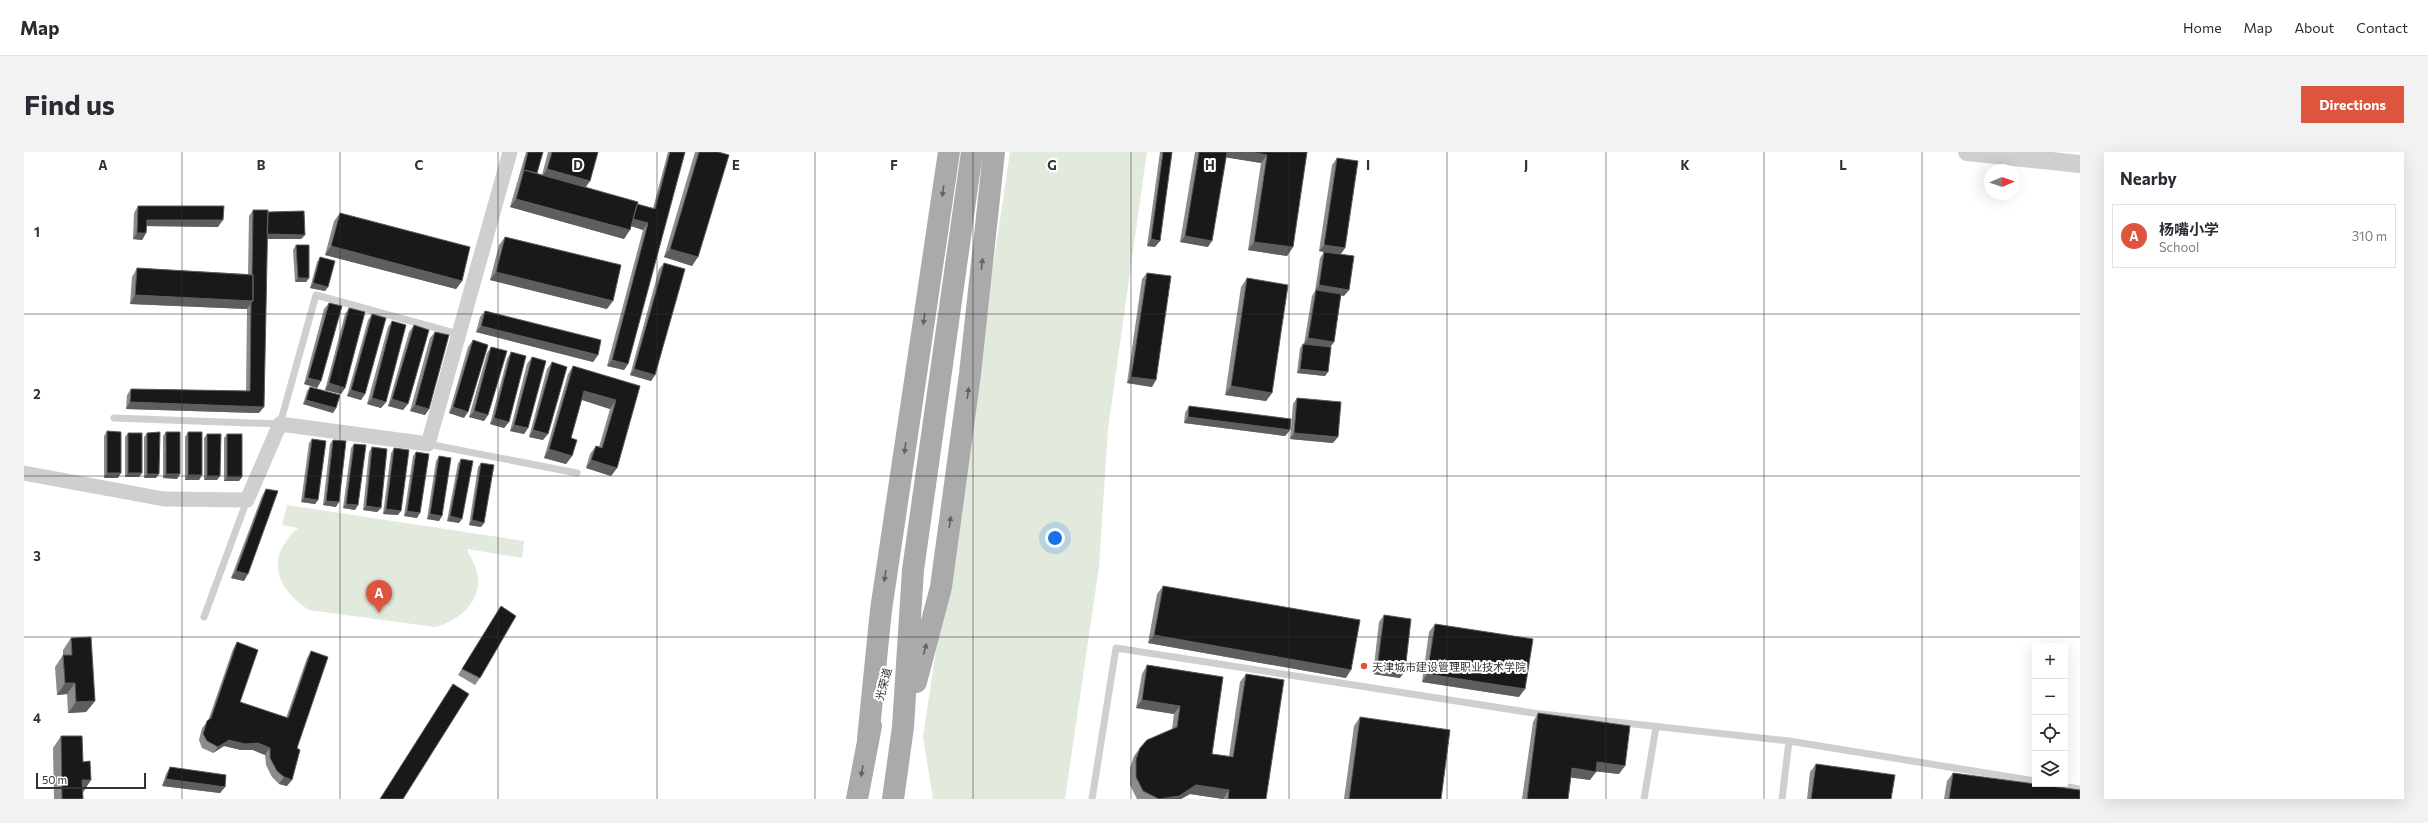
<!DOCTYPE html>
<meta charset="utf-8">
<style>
:root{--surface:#fff;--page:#f2f2f3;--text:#2b2b33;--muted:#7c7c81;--line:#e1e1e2;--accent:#de553e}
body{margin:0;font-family:Commissioner,"Noto Sans SC",sans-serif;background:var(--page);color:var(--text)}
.controls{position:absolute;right:12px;bottom:12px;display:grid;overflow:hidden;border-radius:0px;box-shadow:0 4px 16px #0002}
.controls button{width:36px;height:36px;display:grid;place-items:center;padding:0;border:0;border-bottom:1px solid var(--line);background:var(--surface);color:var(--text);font:20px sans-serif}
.compass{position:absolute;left:1960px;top:12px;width:36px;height:36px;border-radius:50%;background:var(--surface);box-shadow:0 4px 16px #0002;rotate:88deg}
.scale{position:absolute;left:12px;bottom:10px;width:110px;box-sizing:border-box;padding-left:4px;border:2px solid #323232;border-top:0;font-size:11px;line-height:14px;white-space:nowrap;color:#323232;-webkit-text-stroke:3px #fff;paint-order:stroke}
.you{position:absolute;left:1031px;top:386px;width:14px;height:14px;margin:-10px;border:3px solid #fff;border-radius:50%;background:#1a73e8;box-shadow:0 0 0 6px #1a73e833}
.badge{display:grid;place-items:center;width:26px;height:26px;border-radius:50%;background:var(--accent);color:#fff;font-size:13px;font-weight:700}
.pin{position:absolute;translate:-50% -33px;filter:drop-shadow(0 1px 2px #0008)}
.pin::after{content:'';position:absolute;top:21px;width:14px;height:12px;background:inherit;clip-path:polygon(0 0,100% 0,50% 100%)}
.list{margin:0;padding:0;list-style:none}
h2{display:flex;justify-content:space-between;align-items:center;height:52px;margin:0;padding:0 16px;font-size:17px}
h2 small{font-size:13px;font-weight:400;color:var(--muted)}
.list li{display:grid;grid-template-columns:26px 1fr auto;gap:12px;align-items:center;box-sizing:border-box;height:64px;margin:0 8px 8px;padding:0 8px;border:1px solid var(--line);border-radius:0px}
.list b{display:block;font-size:15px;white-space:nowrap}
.list p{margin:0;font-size:13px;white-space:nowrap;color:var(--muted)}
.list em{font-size:13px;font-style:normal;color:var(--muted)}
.icon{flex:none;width:22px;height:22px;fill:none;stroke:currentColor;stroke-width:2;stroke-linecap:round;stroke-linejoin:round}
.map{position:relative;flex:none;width:2056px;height:647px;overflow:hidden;border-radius:0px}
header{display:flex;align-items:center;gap:24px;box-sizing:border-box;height:56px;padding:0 20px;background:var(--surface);border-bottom:1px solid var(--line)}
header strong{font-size:19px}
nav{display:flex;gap:22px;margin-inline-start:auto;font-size:14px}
.intro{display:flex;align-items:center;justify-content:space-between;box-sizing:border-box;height:96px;padding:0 24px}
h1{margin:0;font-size:28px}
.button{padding:10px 18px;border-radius:0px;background:var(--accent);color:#fff;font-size:14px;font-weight:700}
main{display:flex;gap:24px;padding:0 24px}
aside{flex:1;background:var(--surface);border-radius:0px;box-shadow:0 4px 16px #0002}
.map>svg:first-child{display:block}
.green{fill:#e2eade}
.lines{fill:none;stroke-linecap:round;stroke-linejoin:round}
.service{stroke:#cfcfcf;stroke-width:7}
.minor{stroke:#cfcfcf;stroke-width:15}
.tertiary{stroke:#cfcfcf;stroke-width:18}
.primary{stroke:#aaa;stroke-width:22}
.wall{fill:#8c8c8c}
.shaded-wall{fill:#5e5e5e}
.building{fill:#191919;stroke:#5e5e5e}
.oneway{fill:#626262}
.grid{fill:none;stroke:#323232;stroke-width:1;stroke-opacity:0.55}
.poi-dot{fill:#de553e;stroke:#fff;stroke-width:1.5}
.labels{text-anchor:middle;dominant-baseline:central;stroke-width:4;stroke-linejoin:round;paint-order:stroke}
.poi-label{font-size:11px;fill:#323232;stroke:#fff;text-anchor:start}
.street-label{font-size:11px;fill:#323232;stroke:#fff}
.grid-label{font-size:13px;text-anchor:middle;font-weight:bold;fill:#323232;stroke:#fff;stroke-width:4;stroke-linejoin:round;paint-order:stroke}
</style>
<header>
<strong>Map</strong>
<nav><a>Home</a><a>Map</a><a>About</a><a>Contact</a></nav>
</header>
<div class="intro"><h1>Find us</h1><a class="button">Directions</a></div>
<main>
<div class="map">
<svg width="2056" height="647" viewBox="0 0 2056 647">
<rect width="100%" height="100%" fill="#fff"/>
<path class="green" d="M986,0H1123L1084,277L1075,415L1041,647H909L899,585Z
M263,353L500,389L498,406L443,397C445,403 449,408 451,414C463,445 438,468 411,475L285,458C251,436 241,405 274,376L258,373Z"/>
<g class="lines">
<path class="service" d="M90,266L256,272L292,143L434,182
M404,292L553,321
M180,465L223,348
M2027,632L2056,637
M1068,647L1092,496L1509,561L1765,589L2011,629
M1620,647L1632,575
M1758,647L1765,589"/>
<path class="minor" d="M0,321L140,347L223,348L256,272L404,292L486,0"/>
<path class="tertiary" d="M1943,0L2056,12"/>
<path class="primary" d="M892,530L917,435L946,222L970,0
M844,587L857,458L925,0
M833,647L847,574
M869,647L879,575L889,418L948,0"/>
</g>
<path class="wall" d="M502,0H519L513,21L518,23L524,0H574L566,29L562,35L613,52L629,56L644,0H661L604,212L600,218L583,214L619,78L607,74L600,87L486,55Z
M671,0H694L668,114L640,105Z
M1136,0H1148L1131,95L1123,94Z
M1171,0H1283L1269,95L1263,104L1224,98L1237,11L1202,5L1184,95L1156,90Z
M1313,6L1321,96L1317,102L1320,144L1317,143L1301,224L1273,221L1276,196L1279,192H1280L1288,144L1291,139L1296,106L1300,100L1295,99L1308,13Z
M114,54L194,75L123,74L122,81L118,88L109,87L110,61Z
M229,58L244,60L281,83L277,87H243L235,261L102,257L103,243L107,237L222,239L223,157L106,152L108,125L113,116L224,122L225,64Z
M316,61L438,129L432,137L301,103L310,69Z
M481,85L583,157L466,128L475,93Z
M272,93L285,126L282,130H271L269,98Z
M296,105L304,135L301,139L286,136L293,110Z
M640,111L631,223L627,229L606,223L635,117Z
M1123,121L1128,235L1103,231L1118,127Z
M1223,126L1248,241L1242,249L1201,243L1217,135Z
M305,151L297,229L293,236L280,232L300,157Z
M325,156L321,236L317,242L301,238L321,162Z
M461,159L574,203L569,210L452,180L456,165Z
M348,162L341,242L337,248L323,244L344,168Z
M368,169L362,250L357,256L343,252L364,175Z
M390,173L379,258L364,254L385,180Z
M411,180L405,257L401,263L386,259L406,186Z
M449,188L440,266L425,261L444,195Z
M467,195L464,263L460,269L445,265L463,201Z
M487,200L485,270L480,276L466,272L483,207Z
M508,205L504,276L500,282L486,279L503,212Z
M528,210L519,288L505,285L523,217Z
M549,214L616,234L593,316L587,324L562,316L566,302L572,294L575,295L586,257L558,248L547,286L548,304L542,312L520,306L544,222Z
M286,235L312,256L309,261L279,252L283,239Z
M1273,246L1309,291L1266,287L1269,252Z
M1165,254L1266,278L1261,284L1160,271L1161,261Z
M83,279L94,326H80V284Z
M142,280L156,322L153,327L139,326V284Z
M164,280L178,323L175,328H161V285Z
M104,281L118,321L115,325H101V285Z
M123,281L132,326H120V285Z
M183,282L196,324L193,328H180V286Z
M203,282L218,325L215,329H200V286Z
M288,287L294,348L291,352L277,350L285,291Z
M309,288L312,355L299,353L306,292Z
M330,292L334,353L331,358L319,356L327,296Z
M348,295L357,356L353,360L339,358L345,300Z
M370,296L374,363L359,362L367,301Z
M392,300L393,366L380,364L389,304Z
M415,304L418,364L415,369L403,367L412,309Z
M437,307L435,371L423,369L434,311Z
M457,311L460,371L457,375L445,373L454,315Z
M242,337L220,429L207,426L238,344Z
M1139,434L1322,526L1124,491L1133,442Z
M477,454L456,526L451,533L434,523Z
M1360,463L1376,526L1349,522L1355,470Z
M1411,472L1495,545L1398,530L1405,480Z
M47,486L71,549L62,560L44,561L43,542L33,543L31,515L39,503V498Z
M213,490L216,550L262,566L283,506L287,499L273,596L263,634L255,632L248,625L242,613L241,603L229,598H217L200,594L189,601L178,596L175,588L178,576L184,569L209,497Z
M1123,513L1199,525L1188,602L1205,604L1216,530L1222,522L1242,647H1199L1166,642L1157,647H1113L1106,633V616L1110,604L1116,596L1148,577L1150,562L1112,556L1118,522Z
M1514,561L1595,622L1572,619L1566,628L1547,625L1544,647H1498L1509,570Z
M1336,565L1417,647H1320L1330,574Z
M37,584L59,610L67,628L59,640V647H30L29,596Z
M1792,612L1867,647H1783L1786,620Z
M146,615L201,635L196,641L138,634L142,622Z
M1929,621L2056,647H1920L1923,629Z"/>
<path class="shaded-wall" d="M1175,0H1227L1243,3L1237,11L1174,1Z
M523,17L566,29L560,37L517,26Z
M492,47L606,78L600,87L486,55Z
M608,67L624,71L619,78L604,73Z
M123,68H199L194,75L118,74Z
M113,81H122L118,88L109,87Z
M242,82L281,83L277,87H239Z
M1161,84L1188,89L1184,95L1156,90Z
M1127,87L1136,89L1131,95L1123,94Z
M1230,90L1269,95L1263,104L1224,98Z
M1300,93L1321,96L1316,103L1295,99Z
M307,94L438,129L432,137L301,103Z
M646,97L674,105L668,114L640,105Z
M472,120L589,149L583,157L466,128Z
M274,126H285L282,130H271Z
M289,131L304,135L301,139L286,136Z
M1295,133L1325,138L1320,144L1292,139V138L1291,139Z
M111,143L229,149L223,157L106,152Z
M457,174L574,203L569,210L452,180Z
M1284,186L1310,190L1305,197L1280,192Z
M588,208L604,212L600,218L583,214Z
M610,217L631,223L627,229L606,223Z
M1276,217L1304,220L1301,224L1273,221Z
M1107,225L1132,228L1128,235L1103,231Z
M284,226L297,229L293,236L280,232Z
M305,231L321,236L317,242L301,238Z
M1207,234L1248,241L1242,249L1201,243Z
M327,238L341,242L337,248L323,244Z
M560,239L592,248L586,257L555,247Z
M348,246L362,250L357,256L343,252Z
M368,247L384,252L379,258L364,254Z
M282,248L312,256L309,261L279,252Z
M106,250L240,255L235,261L102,257Z
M391,253L405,257L401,263L386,259Z
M429,255L444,260L440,266L425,261Z
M450,259L464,263L460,269L445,265Z
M1164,265L1266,278L1261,284L1160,271Z
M470,266L485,270L480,276L466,272Z
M490,273L504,276L500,282L486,279Z
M509,278L524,282L519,288L505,285Z
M1270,281L1314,285L1309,291L1266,287Z
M525,297L548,304L542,312L520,306Z
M567,308L593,316L587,324L562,316Z
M83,321H97L94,326H80Z
M104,321H118L115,325H101Z
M123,322H135L132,326H120Z
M142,322H156L153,327L139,326Z
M164,323H178L175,328H161Z
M183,324H196L193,328H180Z
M203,325H218L215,329H200Z
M280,346L294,348L291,352L277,350Z
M302,349L315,350L312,355L299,353Z
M322,352L334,353L331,358L319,356Z
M342,354L357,356L353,360L339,358Z
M362,357L377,359L374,363L359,362Z
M383,359L396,361L393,366L380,364Z
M406,362L418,364L415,369L403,367Z
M426,364L438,367L435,371L423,369Z
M448,368L460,371L457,375L445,373Z
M212,419L224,422L220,429L207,426Z
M1130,483L1327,518L1322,526L1124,491Z
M1353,516L1381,519L1376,526L1349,522Z
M1403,522L1501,537L1495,545L1398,530Z
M41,531H51L43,542L33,543Z
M1118,548L1156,554L1150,562L1112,556Z
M71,549L62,560L44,561L52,550Z
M205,588L234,591L246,596L241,603L229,598H217L200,594L189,601L194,595Z
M1573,610L1601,614L1595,622L1568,619Z
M1548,616L1572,620L1566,628L1542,625Z
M260,625L268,628L263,634L255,632Z
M142,627L201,635L196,641L138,634Z
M58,628H67L59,640Z
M1172,633L1205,638L1199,647L1166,642L1157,647H1134Z"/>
<path class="building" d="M504,0H519L513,21L500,18L499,20Z
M528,0H574L566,29L523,17Z
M646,0H661L604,212L588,208L624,71L609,67L613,52L631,57Z
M675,0H694L705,3L674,105L646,97Z
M1139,0H1148L1136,89L1127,87Z
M1175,0H1203L1188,89L1161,84Z
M1227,0H1283L1269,95L1230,90L1243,3Z
M1313,6L1334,9L1321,96L1300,93Z
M500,18L614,50L606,78L492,47Z
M114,54H200L199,68H123L122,81H113Z
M229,58H244L240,255L106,250L107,237L226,239L227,151L229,149V123L228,122Z
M280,59L281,83L243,82L244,60Z
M316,61L446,95L438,129L307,94Z
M481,85L597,113L589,149L472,120Z
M272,93H285V126H274Z
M1300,100L1330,104L1325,138L1295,133Z
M296,105L311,109L304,135L289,131Z
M640,111L661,117L631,223L610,217Z
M113,116L229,123V149L111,143Z
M1123,121L1147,124L1132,228L1107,225Z
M1223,126L1264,133L1248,241L1207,234Z
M1292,138L1317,142L1310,190L1284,186Z
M305,151L318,154L297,229L284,226Z
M325,156L341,160L321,236L305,231Z
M461,159L577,188L574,203L457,174Z
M348,162L362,166L341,242L327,238Z
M368,169L382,173L362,250L348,246Z
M390,173L405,178L384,252L368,247Z
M411,180L425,183L405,257L391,253Z
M449,188L464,193L444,260L429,255Z
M1279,192L1307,195L1304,220L1276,217Z
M467,195L483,199L464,263L450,259Z
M487,200L502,204L485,270L470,266Z
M508,205L522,209L504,276L490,273Z
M528,210L543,215L524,282L509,278Z
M549,214L616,234L593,316L567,308L572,294L578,296L592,248L560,239L547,286L553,288L548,304L525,297Z
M286,235L316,243L312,256L282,248Z
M1273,246L1317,250L1314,285L1270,281Z
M1165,254L1267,267L1266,278L1164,265Z
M83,279L97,280V321H83Z
M136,280L135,322H123V281Z
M142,280H156V322H142Z
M164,280H178V323H164Z
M104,281H118V321H104Z
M183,282H197L196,324H183Z
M203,282H218V325H203Z
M288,287L302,289L294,348L280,346Z
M309,288L322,289L315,350L302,349Z
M330,292L342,293L334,353L322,352Z
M348,295L363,297L357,356L342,354Z
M370,296L385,298L377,359L362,357Z
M392,300L405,302L396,361L383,359Z
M415,304L427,306L418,364L406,362Z
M437,307L449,309L438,367L426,364Z
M457,311L470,313L460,371L448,368Z
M242,337L254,339L224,422L212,419Z
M1139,434L1336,468L1327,518L1130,483Z
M477,454L492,464L456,526L438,517Z
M1360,463L1387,467L1381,519L1353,516Z
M1411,472L1509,487L1501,537L1403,522Z
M67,485L71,549L52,550L51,531H41L39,503H48L47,486Z
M213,490L234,498L216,550L264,566L287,499L304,505L273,596L276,598L268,628L260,625L253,619L246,606V596L234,591L221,592L205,588L194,595L183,589L179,582L183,569L187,566Z
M1123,513L1199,525L1188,602L1209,605L1222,522L1260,528L1242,647H1204L1205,638L1172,633L1155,644L1135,647L1119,639L1112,625V607L1116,596L1123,588L1153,575L1156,554L1118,548Z
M429,532L445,542L379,647H356Z
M1514,561L1606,574L1601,614L1573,610L1572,620L1548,616L1544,647H1503Z
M1336,565L1426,578L1417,647H1325Z
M37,584H58L59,610L66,609L67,628H58L59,647H38Z
M1792,612L1871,623L1867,647H1787Z
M146,615L202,623L201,635L142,627Z
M1929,621L2056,638V647H1925Z"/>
<defs><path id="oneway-solid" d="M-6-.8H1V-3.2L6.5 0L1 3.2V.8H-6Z"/></defs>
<g class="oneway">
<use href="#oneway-solid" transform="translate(919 39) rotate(98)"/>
<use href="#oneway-solid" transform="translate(958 112) rotate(-84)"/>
<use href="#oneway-solid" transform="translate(900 167) rotate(98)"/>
<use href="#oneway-solid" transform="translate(944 241) rotate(-82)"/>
<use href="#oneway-solid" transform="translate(881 296) rotate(98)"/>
<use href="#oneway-solid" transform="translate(926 370) rotate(-82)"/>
<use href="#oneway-solid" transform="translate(861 424) rotate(98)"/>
<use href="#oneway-solid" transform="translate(901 497) rotate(-75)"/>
<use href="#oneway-solid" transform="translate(838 619) rotate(100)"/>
</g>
<path class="grid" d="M158,0V647M316,0V647M474,0V647M633,0V647M791,0V647M949,0V647M1107,0V647M1265,0V647M1423,0V647M1582,0V647M1740,0V647M1898,0V647M0,162H2056M0,324H2056M0,485H2056"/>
<circle class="poi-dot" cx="1340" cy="514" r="4"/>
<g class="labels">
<g class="poi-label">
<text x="1348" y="514">天津城市建设管理职业技术学院</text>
</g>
<g class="street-label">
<text transform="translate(859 532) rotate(-75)">光荣道</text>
</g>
</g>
<g class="grid-label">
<text x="79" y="18">A</text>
<text x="237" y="18">B</text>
<text x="395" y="18">C</text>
<text x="554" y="18">D</text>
<text x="712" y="18">E</text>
<text x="870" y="18">F</text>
<text x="1028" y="18">G</text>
<text x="1186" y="18">H</text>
<text x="1344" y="18">I</text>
<text x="1502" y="18">J</text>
<text x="1661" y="18">K</text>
<text x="1819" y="18">L</text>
<text x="13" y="85">1</text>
<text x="13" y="247">2</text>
<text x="13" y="409">3</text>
<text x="13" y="571">4</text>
</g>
</svg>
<div class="controls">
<button>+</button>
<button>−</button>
<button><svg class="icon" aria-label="locate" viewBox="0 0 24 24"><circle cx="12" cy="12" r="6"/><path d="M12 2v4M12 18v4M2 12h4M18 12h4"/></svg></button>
<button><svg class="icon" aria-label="layers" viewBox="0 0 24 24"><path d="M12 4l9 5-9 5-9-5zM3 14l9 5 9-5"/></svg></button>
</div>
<svg class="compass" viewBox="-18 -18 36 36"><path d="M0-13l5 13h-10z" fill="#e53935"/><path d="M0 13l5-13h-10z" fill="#7c7c81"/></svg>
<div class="scale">50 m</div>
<div class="you"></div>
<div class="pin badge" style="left:355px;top:461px">A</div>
</div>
<aside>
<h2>Nearby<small></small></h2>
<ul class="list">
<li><span class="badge">A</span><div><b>杨嘴小学</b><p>School</p></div><em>310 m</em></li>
</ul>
</aside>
</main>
